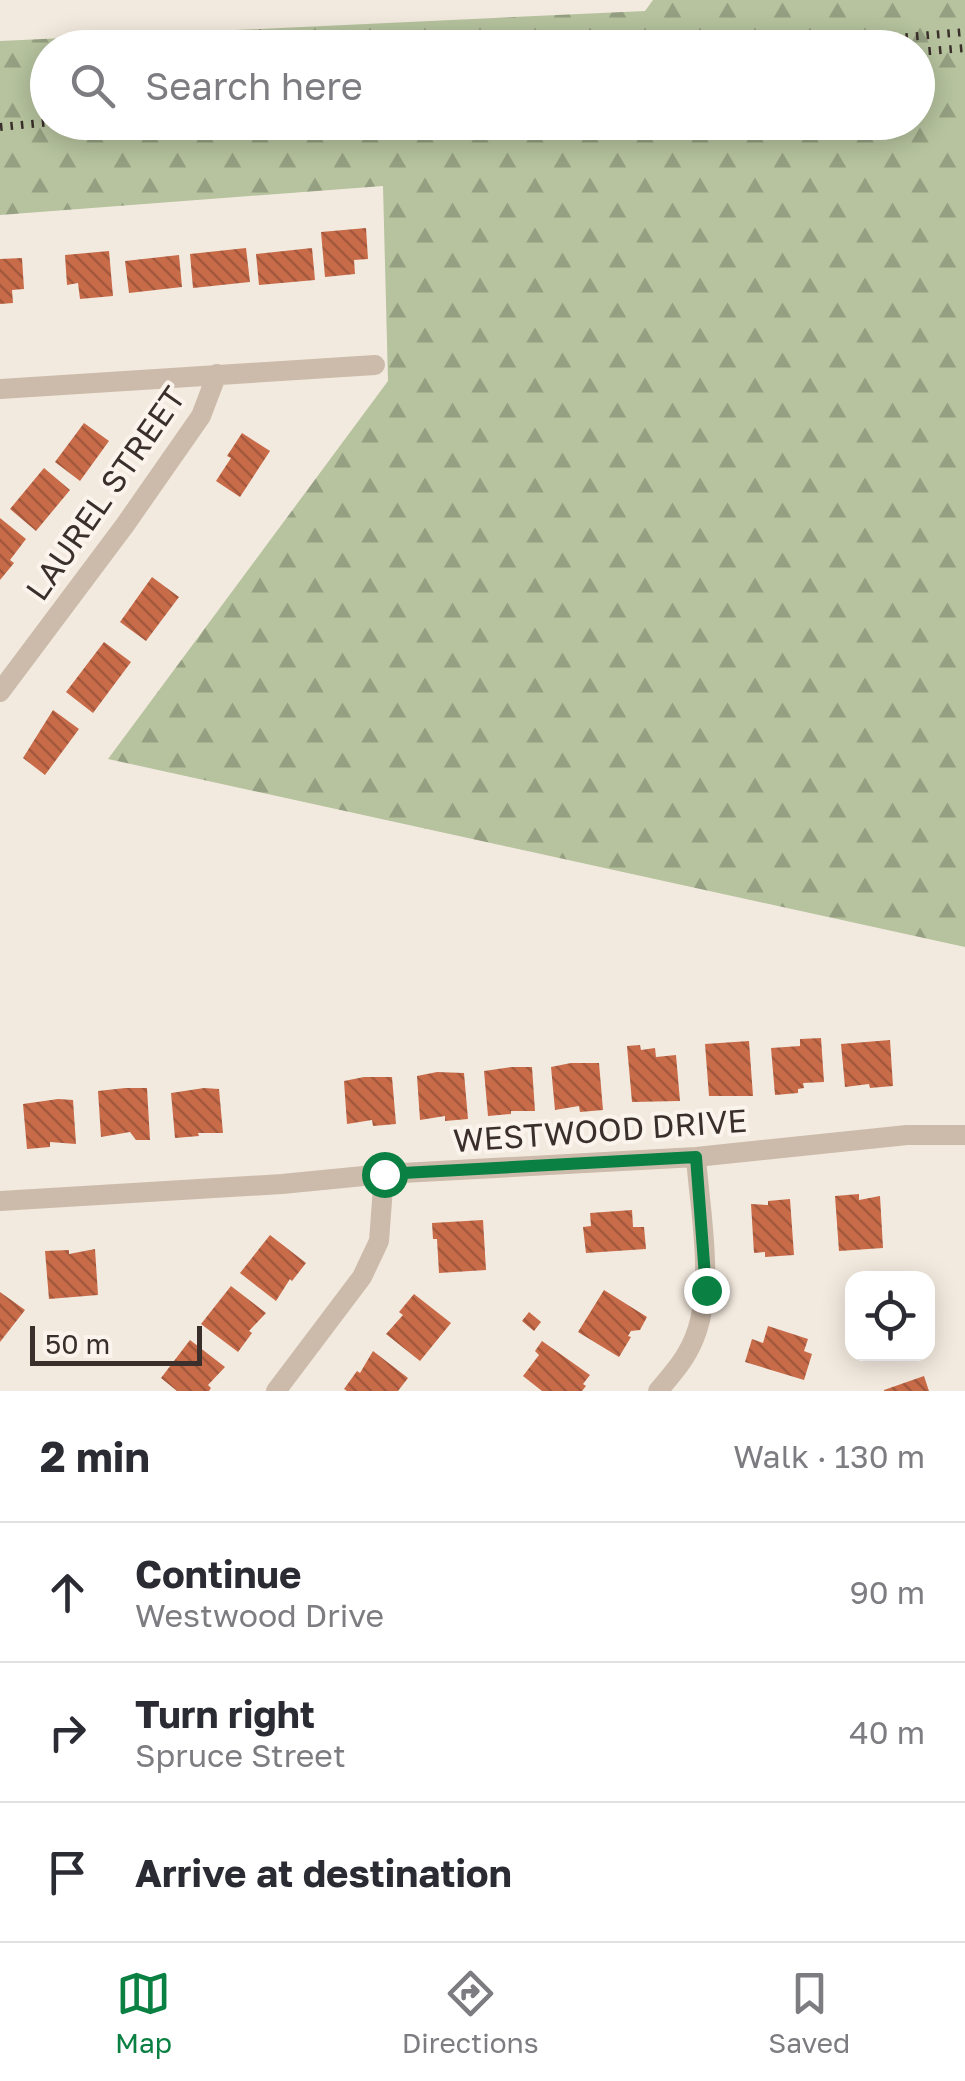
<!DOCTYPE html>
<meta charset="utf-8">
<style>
:root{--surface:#fff;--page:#f2f2f3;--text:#2b2b33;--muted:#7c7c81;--line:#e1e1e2;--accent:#0b8043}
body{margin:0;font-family:"Golos Text",sans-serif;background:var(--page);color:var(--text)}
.controls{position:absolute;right:30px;bottom:30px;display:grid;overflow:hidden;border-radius:20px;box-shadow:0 5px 25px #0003}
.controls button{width:90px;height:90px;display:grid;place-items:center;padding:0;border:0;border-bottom:2px solid var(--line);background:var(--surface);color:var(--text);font:50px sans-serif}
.scale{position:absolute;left:30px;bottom:25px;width:172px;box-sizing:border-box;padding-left:10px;border:5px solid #3a2f2a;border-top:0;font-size:28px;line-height:35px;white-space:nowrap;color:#3a2f2a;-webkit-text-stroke:8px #fbf4ec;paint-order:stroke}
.stop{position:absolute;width:30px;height:30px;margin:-22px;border:8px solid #0b8043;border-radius:50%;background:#fff}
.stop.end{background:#0b8043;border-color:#fff;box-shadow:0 2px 10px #0008}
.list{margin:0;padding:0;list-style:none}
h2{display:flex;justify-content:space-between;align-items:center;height:130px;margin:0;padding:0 40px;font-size:42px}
h2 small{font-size:32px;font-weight:400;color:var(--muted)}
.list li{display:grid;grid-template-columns:65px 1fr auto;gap:30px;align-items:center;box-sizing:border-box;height:140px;padding:0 40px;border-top:2px solid var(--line)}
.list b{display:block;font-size:38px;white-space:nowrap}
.list p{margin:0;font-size:32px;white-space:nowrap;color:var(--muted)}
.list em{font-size:32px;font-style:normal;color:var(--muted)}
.icon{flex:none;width:55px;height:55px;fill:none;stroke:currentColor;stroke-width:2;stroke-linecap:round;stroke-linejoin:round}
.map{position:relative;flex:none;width:965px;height:1391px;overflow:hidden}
.search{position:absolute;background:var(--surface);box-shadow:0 5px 25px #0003;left:30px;right:30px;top:30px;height:110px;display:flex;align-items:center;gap:25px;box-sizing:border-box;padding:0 35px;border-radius:55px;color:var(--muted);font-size:38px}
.sheet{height:550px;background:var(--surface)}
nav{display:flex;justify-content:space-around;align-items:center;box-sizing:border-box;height:140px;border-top:2px solid var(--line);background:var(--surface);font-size:28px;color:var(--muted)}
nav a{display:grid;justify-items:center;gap:5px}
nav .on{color:var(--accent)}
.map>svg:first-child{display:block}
.forest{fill:url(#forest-firs);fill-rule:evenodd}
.building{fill:url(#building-back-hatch)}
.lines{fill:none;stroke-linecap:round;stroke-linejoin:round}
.street{stroke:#cba;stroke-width:20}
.rail{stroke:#3a2f2a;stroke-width:8;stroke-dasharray:2.5 8;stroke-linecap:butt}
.route{stroke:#0b8043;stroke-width:12}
.labels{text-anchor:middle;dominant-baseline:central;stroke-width:8;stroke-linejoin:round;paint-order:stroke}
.street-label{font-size:32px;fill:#3a2f2a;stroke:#fbf4ec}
</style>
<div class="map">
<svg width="965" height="1391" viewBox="0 0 965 1391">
<defs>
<pattern id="forest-firs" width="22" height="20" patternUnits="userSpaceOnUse" patternTransform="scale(2.5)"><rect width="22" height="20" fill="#b6c39e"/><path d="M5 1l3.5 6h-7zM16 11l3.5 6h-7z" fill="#959f81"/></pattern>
<pattern id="building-back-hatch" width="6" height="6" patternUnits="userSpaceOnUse" patternTransform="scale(2.5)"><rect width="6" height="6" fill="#c86b49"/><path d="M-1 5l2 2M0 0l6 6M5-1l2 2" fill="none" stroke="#a3583d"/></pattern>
</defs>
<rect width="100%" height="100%" fill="#f3eadf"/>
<path class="forest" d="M653,0H965V947L108,759L388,381L383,186L0,215V41L645,11ZM48,48H918V122H48Z"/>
<path class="building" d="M366,228L368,259L354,260L355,274L325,277L321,232Z
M246,248L250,282L193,288L190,254Z
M312,248L315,280L259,285L256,254Z
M109,251L113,296L80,299L78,283L67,285L65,255Z
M179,255L182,287L129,293L125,261Z
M22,258L24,289L12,290L13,303L0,304V259Z
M84,423L109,441L80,481L55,462Z
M242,433L270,451L240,497L216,481L231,458L227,456Z
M44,468L70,490L36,531L10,509Z
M0,518L26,539L10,560L14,563L0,580Z
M152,577L179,597L146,641L120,622Z
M104,642L131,662L93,713L66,692Z
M53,710L79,729L45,775L23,758Z
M821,1038L824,1082L803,1083L804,1088L798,1089V1093L775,1095L771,1048L800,1046V1039Z
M890,1040L893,1086L870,1088L869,1084L845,1087L841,1044Z
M749,1041L753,1096H709L705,1044Z
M640,1045L641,1050L655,1048L656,1057L676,1055L680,1101L632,1102L627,1046Z
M571,1063H599L603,1110L580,1112L579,1106L555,1110L551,1067Z
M512,1067H532L535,1111H511V1114L488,1116L484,1071Z
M437,1072L464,1073L468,1119L445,1121V1116L420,1120L417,1076Z
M364,1077H392L396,1124L373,1126L372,1120L347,1124L344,1081Z
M125,1088H147L150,1140H136L130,1132L101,1137L98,1091Z
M204,1088L219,1089L223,1133H198L199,1136L175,1138L171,1093Z
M58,1099L73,1100L76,1144L50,1142V1147L27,1149L23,1104Z
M859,1194V1200L880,1196L883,1248L839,1251L835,1196Z
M790,1199L794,1255L765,1257V1252L754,1253L751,1204L768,1205V1201Z
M632,1210L633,1227H644L646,1249L586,1253L583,1227L591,1226L590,1213Z
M483,1220L486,1270L439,1273L437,1239H433L432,1223Z
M270,1235L306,1263L292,1281L290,1279L276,1301L240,1273Z
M95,1249L98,1295L49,1299L45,1251L69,1250V1254Z
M231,1286L266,1313L249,1331L252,1333L238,1352L201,1324Z
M604,1290L647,1317L640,1330L631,1331L628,1336L631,1337L619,1357L578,1332Z
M0,1292L25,1310L0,1342Z
M414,1294L451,1323L420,1361L386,1334L403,1315L399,1312Z
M529,1312L541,1322L534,1331L522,1321Z
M768,1326L808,1339L804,1351L812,1354L804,1380L745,1362L752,1339L763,1343Z
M190,1340L225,1367L208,1385L211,1388L209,1391H177L161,1378Z
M542,1341L590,1375L583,1384L586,1386L582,1391H542L523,1376L539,1355L535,1351Z
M373,1351L408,1378L398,1391H347L344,1389L357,1371L360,1373Z
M924,1376L929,1391H884V1390Z"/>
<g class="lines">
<path class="street" d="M0,389L375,365
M0,692L125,525L201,416L217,374
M0,1201L282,1184L384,1174L696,1157L907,1135H965
M276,1391L362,1277L379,1241L384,1174
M658,1391C668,1379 680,1366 687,1353C719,1300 700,1216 696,1157"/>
<path class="rail" d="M780,48L965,32
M918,52L965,48
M0,127L52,122"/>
</g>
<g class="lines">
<path class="route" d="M384,1174L696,1157L706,1290"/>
</g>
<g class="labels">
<g class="street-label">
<text transform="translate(105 493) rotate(-55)">LAUREL STREET</text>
<text transform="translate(600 1130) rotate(-4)">WESTWOOD DRIVE</text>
</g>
</g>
</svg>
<div class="controls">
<button><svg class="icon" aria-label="locate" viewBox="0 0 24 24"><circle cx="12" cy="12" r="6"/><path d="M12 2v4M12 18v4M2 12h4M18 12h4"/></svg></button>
</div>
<div class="scale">50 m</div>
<div class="stop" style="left:384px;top:1174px"></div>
<div class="stop end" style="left:706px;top:1290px"></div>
<div class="search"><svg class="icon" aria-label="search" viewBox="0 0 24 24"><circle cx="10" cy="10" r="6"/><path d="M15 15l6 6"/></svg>Search here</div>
</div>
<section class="sheet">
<h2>2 min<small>Walk · 130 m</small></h2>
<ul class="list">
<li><svg class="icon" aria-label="ahead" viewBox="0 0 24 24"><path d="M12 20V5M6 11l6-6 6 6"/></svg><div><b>Continue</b><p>Westwood Drive</p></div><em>90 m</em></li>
<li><svg class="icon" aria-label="right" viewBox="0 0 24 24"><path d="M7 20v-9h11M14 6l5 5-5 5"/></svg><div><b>Turn right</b><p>Spruce Street</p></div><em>40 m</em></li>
<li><svg class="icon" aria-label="arrive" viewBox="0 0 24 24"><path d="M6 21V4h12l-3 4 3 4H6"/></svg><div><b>Arrive at destination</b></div></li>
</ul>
</section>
<nav>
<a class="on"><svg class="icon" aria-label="map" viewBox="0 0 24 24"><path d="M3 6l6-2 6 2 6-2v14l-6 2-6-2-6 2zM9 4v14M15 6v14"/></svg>Map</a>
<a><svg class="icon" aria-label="directions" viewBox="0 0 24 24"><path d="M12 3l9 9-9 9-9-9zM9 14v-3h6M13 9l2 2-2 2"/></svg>Directions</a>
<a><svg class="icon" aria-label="saved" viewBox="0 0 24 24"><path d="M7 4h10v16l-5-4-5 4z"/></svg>Saved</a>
</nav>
